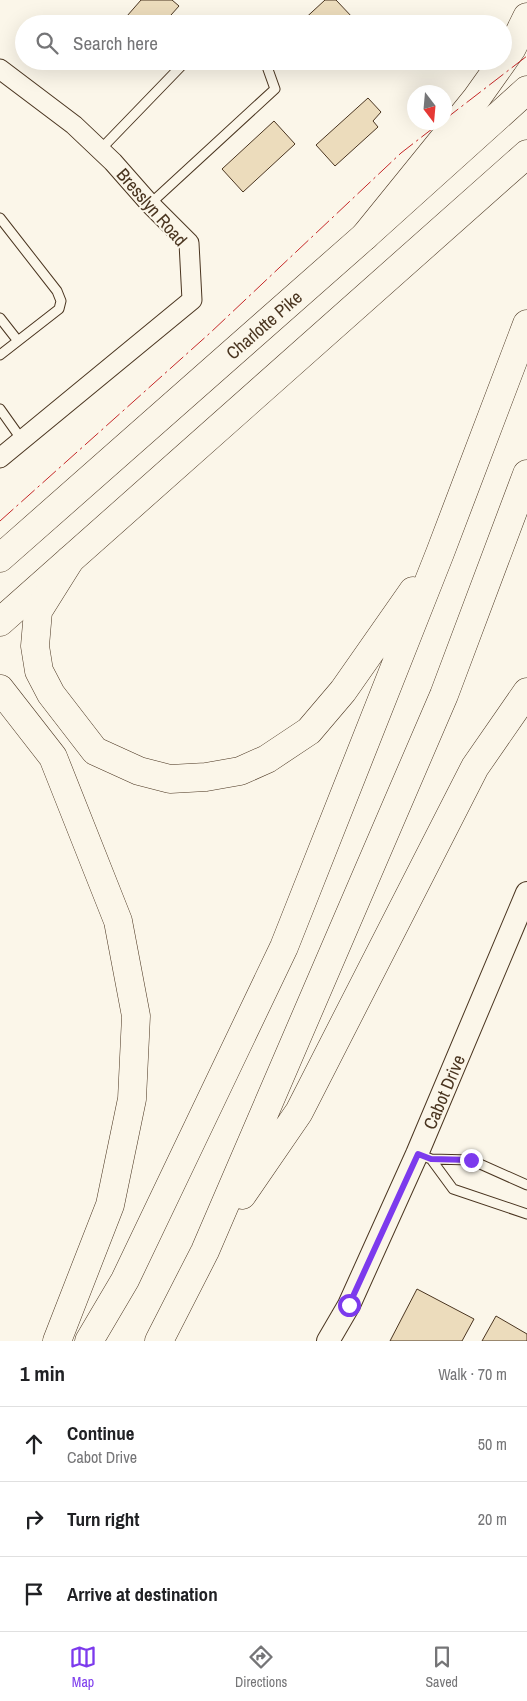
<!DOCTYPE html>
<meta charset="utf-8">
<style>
:root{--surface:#fff;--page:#f2f2f2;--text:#202124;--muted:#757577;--line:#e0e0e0;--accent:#7c3aed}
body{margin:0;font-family:"Archivo Narrow",sans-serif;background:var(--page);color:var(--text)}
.compass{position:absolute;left:407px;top:85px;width:45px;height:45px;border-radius:50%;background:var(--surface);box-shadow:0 5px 20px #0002;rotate:164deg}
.stop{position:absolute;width:15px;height:15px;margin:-11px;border:4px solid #7c3aed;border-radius:50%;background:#fff}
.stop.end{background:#7c3aed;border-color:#fff;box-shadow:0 1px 5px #0008}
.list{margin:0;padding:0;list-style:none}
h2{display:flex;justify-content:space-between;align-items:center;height:65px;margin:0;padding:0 20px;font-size:21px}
h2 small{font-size:16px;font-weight:400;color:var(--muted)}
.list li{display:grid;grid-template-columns:32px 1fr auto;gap:15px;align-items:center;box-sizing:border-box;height:75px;padding:0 20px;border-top:1px solid var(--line)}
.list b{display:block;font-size:19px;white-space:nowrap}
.list p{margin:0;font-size:16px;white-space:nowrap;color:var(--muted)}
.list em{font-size:16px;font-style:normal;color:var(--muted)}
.icon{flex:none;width:28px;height:28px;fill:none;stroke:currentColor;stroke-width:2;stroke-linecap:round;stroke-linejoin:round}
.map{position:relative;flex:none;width:527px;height:1341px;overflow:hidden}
.search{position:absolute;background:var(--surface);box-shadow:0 5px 20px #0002;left:15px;right:15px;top:15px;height:55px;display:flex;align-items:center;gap:12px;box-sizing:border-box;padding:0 18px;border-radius:28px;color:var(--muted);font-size:19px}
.sheet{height:290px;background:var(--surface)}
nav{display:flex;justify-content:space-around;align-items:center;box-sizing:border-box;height:70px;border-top:1px solid var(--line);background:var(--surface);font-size:14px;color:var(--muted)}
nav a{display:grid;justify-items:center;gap:2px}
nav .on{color:var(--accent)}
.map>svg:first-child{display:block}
.building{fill:#ecdcbc;stroke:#4a3520}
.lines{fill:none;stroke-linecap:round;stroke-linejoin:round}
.service-casing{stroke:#4a3520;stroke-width:11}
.minor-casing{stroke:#4a3520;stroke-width:21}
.tertiary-casing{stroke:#4a3520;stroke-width:24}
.primary-casing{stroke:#4a3520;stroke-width:29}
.motorway-casing{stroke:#4a3520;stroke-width:29}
.service{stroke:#fbf6e9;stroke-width:9}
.minor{stroke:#fbf6e9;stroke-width:19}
.tertiary{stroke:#fbf6e9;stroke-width:22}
.primary{stroke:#fbf6e9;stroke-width:28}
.motorway{stroke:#fbf6e9;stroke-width:28}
.power{stroke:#c62828;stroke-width:1;stroke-dasharray:18 4 2.5 4;stroke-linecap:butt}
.route{stroke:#7c3aed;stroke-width:6}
.labels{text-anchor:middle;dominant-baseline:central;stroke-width:4;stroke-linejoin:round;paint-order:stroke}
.street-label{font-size:18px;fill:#4a3520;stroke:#fbf6e9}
</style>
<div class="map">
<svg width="527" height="1341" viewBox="0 0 527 1341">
<rect width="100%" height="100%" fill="#fbf6e9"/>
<path class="building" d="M141,0H172L179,6L163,24H120Z
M325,0H336L353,18L346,24H299Z
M368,98L381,112L373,121L378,127L335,166L316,145Z
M274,121L295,144L243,192L222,169Z
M417,1289L474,1319L462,1341H390Z
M496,1316L527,1334V1341H482Z"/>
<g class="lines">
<defs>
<path id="service" d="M100,150L186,61
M150,204L275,89L265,61
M0,218L57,291L61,301L59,309L0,355
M0,318L18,341
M0,409L22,440
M418,1154L431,1159L471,1160L527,1185
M431,1159L453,1189L527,1214"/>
<path id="minor" d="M0,69L74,125L113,162L150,204L189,243L192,300L0,458"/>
<path id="tertiary" d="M328,1341L349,1305L417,1154L527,893"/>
<path id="primary" d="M0,558L365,236L527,90
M0,622L527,154"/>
<path id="motorway" d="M503,61L512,48L527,17
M365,236L476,99L503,61
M70,560L38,611L35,646L39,671L51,694L95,751L139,771L170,779L206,777L240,771L267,759L309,731L343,691L413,591
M0,689L53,757L118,921L136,1016L132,1099L110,1205L57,1341
M242,1195L299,1112L475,767L527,692
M89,1341L125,1280L284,947L440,553L527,324
M159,1341L205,1251L444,695L527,474"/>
</defs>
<use href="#service" class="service-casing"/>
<use href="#minor" class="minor-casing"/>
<use href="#tertiary" class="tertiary-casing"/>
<use href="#primary" class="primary-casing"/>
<use href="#motorway" class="motorway-casing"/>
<use href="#service" class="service"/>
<use href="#minor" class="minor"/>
<use href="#tertiary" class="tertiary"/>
<use href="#primary" class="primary"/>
<use href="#motorway" class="motorway"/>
<path class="power" d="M444,120L527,56
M0,521L210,333L401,153L441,122"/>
</g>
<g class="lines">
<path class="route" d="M349,1305L418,1154L431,1159L471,1160"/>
</g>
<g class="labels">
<g class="street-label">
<text transform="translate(152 207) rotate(49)">Bresslyn Road</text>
<text transform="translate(264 325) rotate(-41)">Charlotte Pike</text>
<text transform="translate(444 1092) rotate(-67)">Cabot Drive</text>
</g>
</g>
</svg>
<svg class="compass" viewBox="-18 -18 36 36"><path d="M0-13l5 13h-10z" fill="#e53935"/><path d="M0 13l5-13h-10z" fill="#757577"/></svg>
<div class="stop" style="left:349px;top:1305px"></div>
<div class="stop end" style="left:471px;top:1160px"></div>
<div class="search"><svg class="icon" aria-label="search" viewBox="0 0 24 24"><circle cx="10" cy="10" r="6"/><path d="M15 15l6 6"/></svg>Search here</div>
</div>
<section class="sheet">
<h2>1 min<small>Walk · 70 m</small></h2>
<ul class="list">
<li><svg class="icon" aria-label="ahead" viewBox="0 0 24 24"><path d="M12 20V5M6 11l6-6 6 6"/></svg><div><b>Continue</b><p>Cabot Drive</p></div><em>50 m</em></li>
<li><svg class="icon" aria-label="right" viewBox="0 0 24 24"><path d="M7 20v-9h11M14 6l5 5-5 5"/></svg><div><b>Turn right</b></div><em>20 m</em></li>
<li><svg class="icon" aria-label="arrive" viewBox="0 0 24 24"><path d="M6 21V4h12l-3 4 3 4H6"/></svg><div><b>Arrive at destination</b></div></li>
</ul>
</section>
<nav>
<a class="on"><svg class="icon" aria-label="map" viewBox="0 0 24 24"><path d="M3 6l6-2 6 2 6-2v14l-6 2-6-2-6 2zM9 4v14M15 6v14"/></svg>Map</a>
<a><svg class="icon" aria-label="directions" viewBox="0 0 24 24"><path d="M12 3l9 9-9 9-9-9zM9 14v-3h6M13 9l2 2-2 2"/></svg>Directions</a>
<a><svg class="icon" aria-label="saved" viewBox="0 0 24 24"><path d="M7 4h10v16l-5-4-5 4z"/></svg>Saved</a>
</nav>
